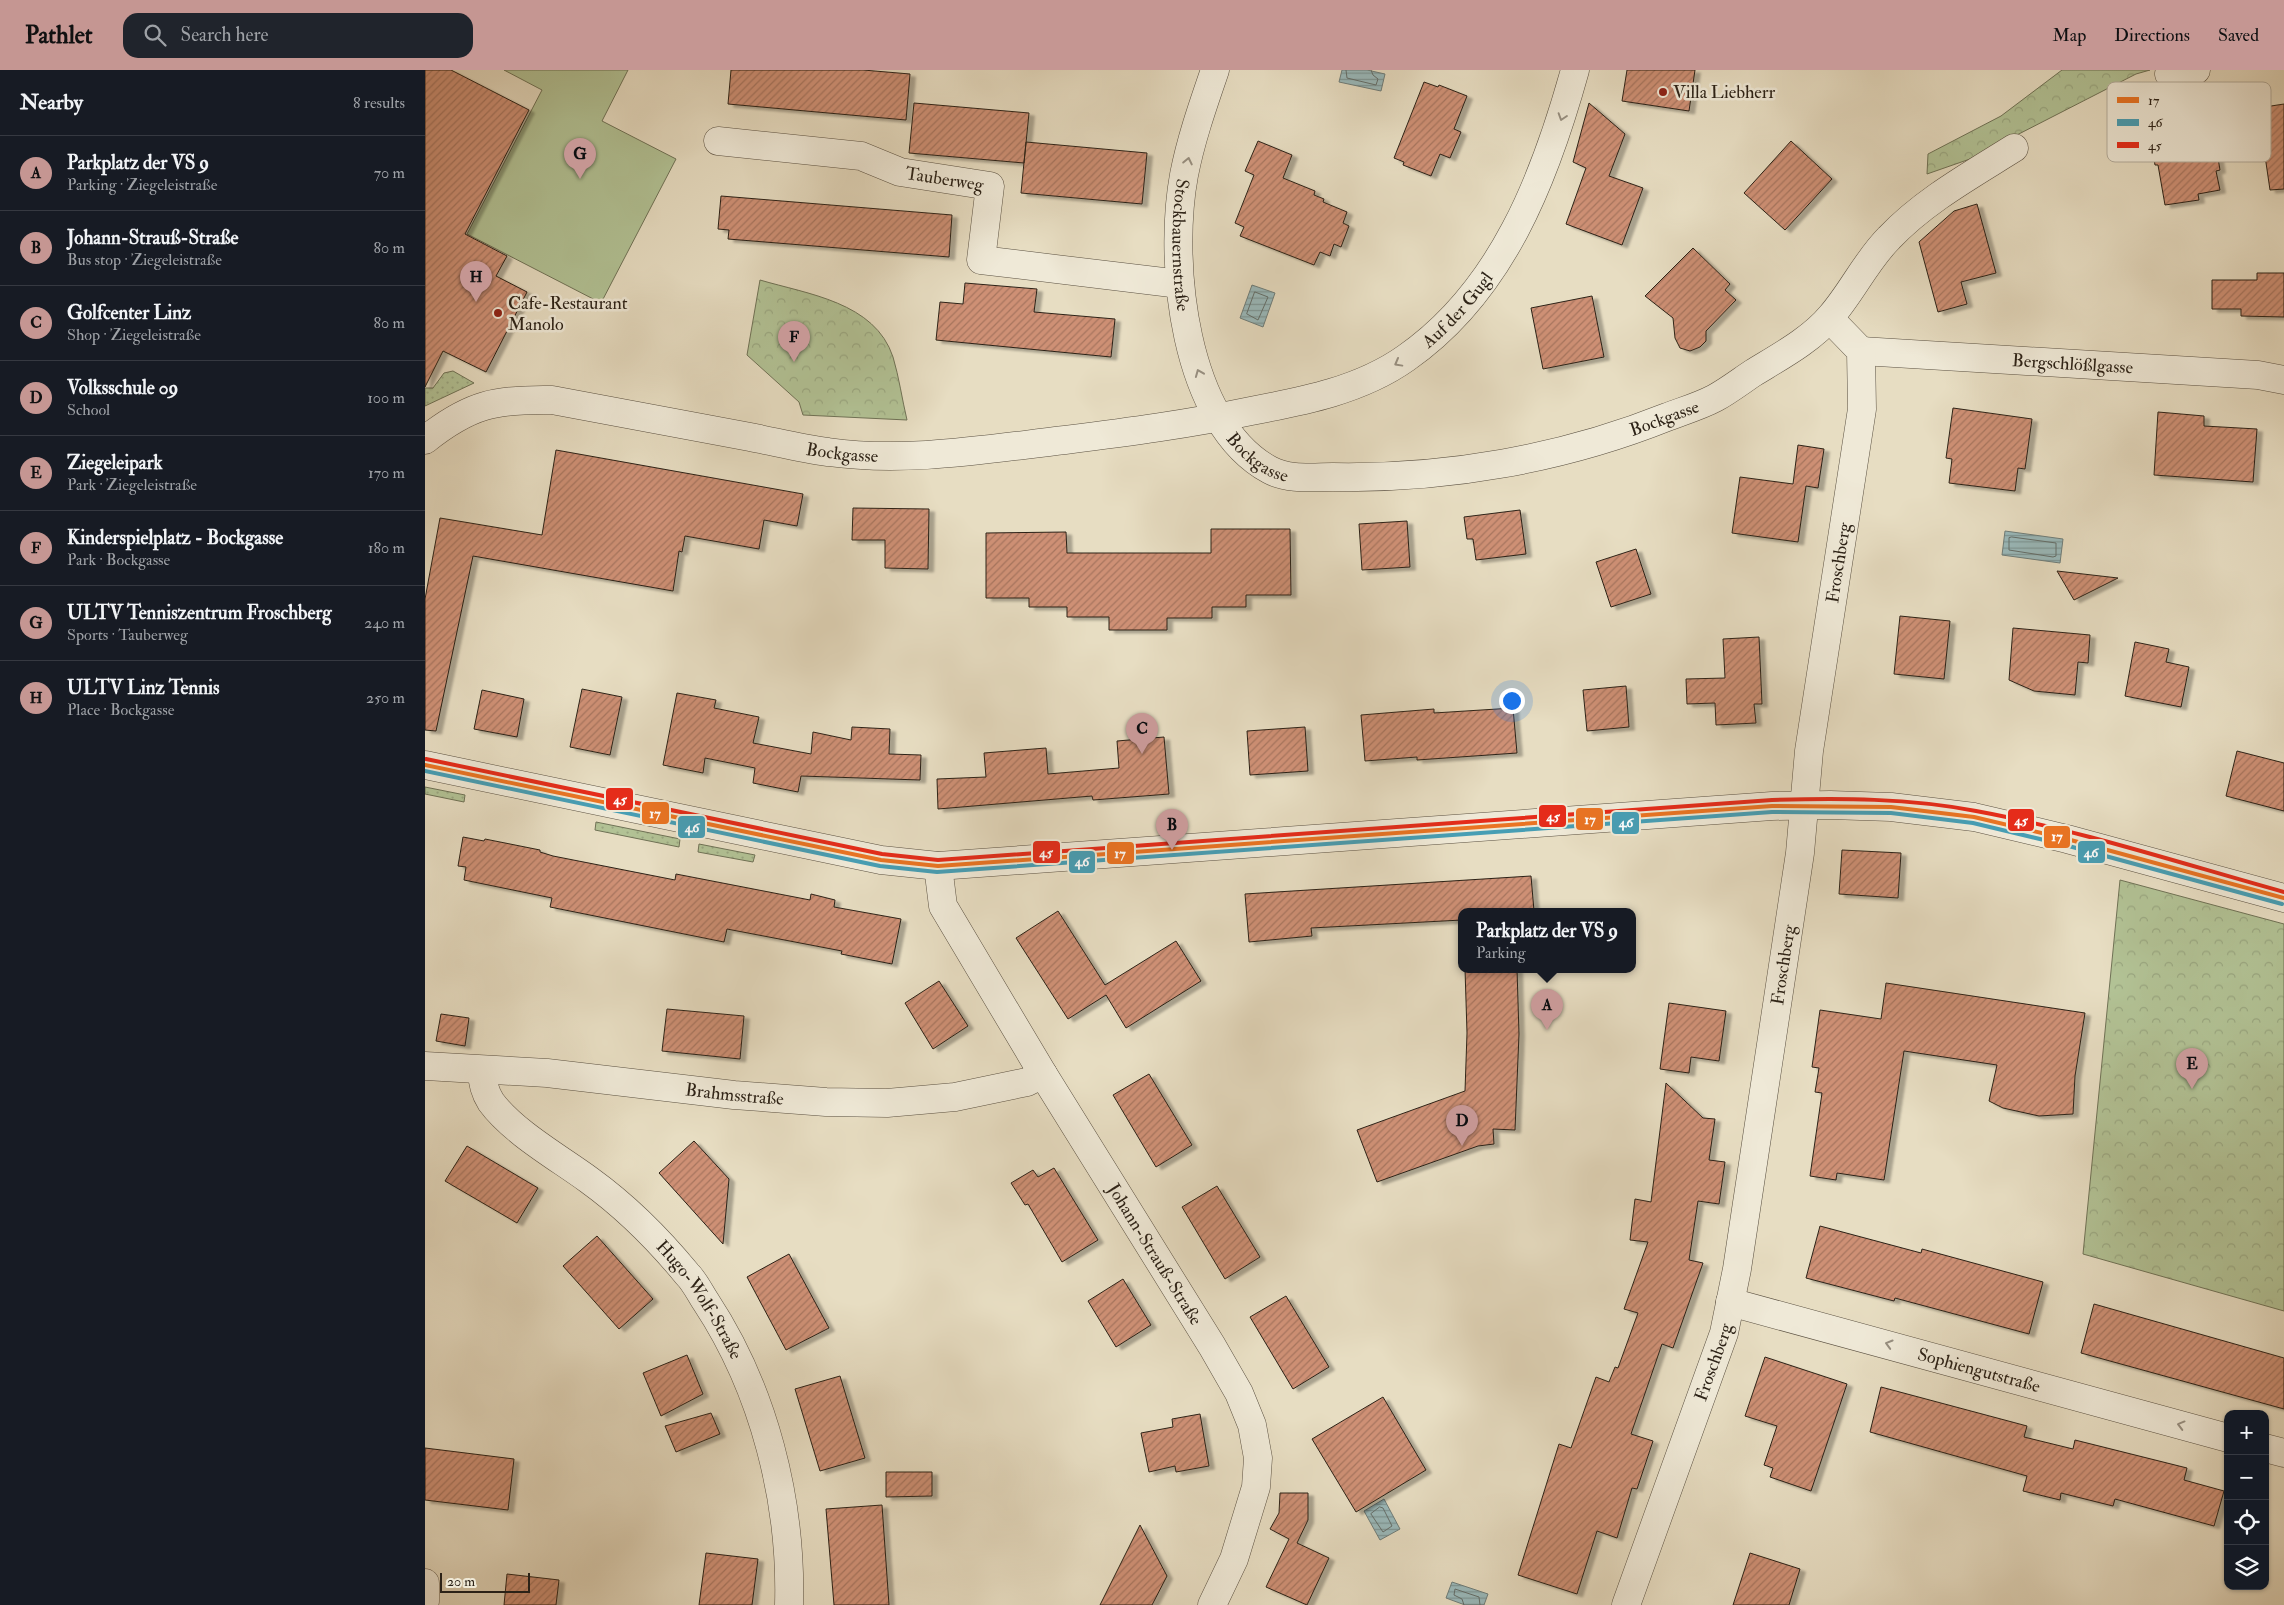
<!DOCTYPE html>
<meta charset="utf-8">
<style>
:root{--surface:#171b24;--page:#20242c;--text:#f1f3f6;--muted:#9ea1a6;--line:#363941;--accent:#c59692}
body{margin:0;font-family:"IM FELL Double Pica",serif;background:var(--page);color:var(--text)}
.controls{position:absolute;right:15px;bottom:15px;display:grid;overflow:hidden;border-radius:10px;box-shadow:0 1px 4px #0004}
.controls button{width:45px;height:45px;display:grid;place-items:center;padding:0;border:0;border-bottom:1px solid var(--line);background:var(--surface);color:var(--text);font:25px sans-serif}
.scale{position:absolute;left:15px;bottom:12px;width:90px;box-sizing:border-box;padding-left:5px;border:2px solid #2c2217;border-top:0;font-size:14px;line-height:18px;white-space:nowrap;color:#2c2217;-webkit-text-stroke:4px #efe9d7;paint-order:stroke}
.you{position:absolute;left:1086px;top:630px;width:18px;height:18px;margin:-12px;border:4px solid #fff;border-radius:50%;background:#1a73e8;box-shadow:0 0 0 8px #1a73e833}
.badge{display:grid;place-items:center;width:32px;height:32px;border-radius:50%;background:var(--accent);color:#111;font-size:16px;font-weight:700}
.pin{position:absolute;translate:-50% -41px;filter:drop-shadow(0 1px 2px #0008)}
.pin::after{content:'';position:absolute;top:26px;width:18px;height:15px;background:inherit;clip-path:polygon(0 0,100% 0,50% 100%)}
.popup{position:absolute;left:1033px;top:838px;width:178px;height:65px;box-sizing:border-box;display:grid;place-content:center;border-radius:10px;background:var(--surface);filter:drop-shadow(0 1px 4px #0005);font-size:16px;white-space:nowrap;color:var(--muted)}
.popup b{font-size:19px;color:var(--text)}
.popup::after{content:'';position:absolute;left:50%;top:100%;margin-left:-10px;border:10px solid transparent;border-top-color:var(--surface)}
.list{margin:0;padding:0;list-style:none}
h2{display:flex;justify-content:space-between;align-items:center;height:65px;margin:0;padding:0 20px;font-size:21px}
h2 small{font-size:16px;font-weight:400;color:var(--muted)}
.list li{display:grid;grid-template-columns:32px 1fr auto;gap:15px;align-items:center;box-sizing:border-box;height:75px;padding:0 20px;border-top:1px solid var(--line)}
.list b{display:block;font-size:19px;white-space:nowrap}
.list p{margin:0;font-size:16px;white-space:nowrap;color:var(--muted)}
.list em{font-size:16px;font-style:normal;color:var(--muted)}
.icon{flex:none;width:28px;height:28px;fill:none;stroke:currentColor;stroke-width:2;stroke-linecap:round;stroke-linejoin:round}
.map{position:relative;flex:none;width:1859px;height:1535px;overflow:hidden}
header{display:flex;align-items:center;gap:30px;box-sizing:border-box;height:70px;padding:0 25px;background:var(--accent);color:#111}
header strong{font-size:24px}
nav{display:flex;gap:28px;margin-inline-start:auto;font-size:18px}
.search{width:350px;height:45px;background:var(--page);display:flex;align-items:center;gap:12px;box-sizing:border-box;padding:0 18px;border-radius:15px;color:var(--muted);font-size:19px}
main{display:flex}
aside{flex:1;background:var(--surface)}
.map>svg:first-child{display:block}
.grass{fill:url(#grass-dots);stroke:#6f7256}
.forest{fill:url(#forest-crowns);stroke:#6f7256}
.garden{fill:#b2c295;stroke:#6f7256}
.water{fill:url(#water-rules);stroke:#6e7d7a}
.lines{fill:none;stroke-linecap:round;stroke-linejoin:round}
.shore{stroke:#636e6a;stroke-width:1}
.building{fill:url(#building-hatch);stroke:#2c2217;filter:url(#shadow)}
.minor-casing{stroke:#5b5142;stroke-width:29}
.minor{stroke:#efe9d7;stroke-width:28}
.bus-1-casing{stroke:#efe9d7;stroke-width:8}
.bus-2-casing{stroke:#efe9d7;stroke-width:8}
.bus-3-casing{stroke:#efe9d7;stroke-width:8}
.bus-1{stroke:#ea7423;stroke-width:4}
.bus-2{stroke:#479eb4;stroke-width:4}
.bus-3{stroke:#e52c1a;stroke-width:4}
.oneway{stroke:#978f81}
.poi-dot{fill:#8f2418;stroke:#efe9d7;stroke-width:2}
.labels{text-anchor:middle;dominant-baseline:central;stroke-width:5;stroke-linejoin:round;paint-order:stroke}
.poi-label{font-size:18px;fill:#2c2217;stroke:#efe9d7;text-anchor:start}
.street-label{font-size:18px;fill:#2c2217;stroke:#efe9d7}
.key{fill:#efe9d7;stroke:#b4ad9d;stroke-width:1}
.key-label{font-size:14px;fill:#2c2217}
.line-badge{stroke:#efe9d7;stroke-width:2}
.badge-label{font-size:14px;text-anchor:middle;font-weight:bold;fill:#fff}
</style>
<header>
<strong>Pathlet</strong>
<div class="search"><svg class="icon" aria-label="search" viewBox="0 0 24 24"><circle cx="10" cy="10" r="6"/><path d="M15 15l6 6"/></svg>Search here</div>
<nav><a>Map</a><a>Directions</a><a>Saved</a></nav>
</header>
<main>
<aside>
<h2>Nearby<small>8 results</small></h2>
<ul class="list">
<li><span class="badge">A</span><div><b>Parkplatz der VS 9</b><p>Parking · Ziegeleistraße</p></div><em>70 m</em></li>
<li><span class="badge">B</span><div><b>Johann-Strauß-Straße</b><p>Bus stop · Ziegeleistraße</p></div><em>80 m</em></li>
<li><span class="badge">C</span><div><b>Golfcenter Linz</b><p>Shop · Ziegeleistraße</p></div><em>80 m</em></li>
<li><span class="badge">D</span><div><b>Volksschule 09</b><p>School</p></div><em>100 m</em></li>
<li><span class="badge">E</span><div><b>Ziegeleipark</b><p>Park · Ziegeleistraße</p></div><em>170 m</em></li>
<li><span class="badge">F</span><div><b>Kinderspielplatz - Bockgasse</b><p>Park · Bockgasse</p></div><em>180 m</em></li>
<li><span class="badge">G</span><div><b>ULTV Tenniszentrum Froschberg</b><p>Sports · Tauberweg</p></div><em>240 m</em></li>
<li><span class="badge">H</span><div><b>ULTV Linz Tennis</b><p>Place · Bockgasse</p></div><em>250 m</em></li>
</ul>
</aside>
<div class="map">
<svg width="1859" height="1535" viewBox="0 0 1859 1535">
<defs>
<pattern id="grass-dots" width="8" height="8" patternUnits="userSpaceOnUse" patternTransform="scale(1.25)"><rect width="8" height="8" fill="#b2c295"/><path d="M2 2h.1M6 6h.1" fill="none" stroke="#99a680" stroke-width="1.8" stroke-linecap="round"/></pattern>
<pattern id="forest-crowns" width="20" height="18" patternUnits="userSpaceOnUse" patternTransform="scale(1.25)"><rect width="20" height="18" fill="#b2c295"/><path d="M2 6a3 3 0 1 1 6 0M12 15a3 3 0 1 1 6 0" fill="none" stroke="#99a680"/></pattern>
<pattern id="water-rules" width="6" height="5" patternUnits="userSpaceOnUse" patternTransform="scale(1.25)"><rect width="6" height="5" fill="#9ababc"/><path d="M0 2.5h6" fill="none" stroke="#7e9798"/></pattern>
<pattern id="building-hatch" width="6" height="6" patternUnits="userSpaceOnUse" patternTransform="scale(1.25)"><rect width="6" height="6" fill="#ce9075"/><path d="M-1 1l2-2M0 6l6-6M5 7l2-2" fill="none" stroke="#a7755f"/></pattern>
<filter id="shadow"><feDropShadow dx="5.5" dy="3" stdDeviation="1" flood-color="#0004"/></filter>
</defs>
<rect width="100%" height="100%" fill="#e7ddc2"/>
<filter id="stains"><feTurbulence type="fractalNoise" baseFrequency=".004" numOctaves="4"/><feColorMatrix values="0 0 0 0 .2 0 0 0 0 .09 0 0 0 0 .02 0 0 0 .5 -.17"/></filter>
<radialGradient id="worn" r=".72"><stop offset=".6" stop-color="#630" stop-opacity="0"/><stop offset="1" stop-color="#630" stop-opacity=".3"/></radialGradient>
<path class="grass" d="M28,301L49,313L0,336V318H8L19,303Z
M0,717L40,725L39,732L0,724Z
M171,752L255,769L254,777L170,760Z
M274,774L330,785L328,792L273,782Z"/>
<path class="forest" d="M1637,0H1725L1711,4L1545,89L1502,104L1503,84L1576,46Z
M335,210C382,224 450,232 468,287C474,307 477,329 482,350L378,345L374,332L322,285Z
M1695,810L1859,854V1241L1658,1184Z"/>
<path class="garden" d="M79,0H203L177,51L251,89L176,233L42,164L117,20Z"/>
<path class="water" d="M917,0H942L960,4L956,21L914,12Z
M827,215L850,223L838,257L815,248Z
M1580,461L1638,469L1635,493L1577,485Z
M959,1429L975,1459L955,1470L939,1441Z
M1027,1512L1063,1524L1059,1535H1040L1021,1528Z"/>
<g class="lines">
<path class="shore" d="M921,0L922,8L951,15L953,9L948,5L946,0
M830,222L843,227L833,250L822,244Z
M1587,467L1631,473V486L1628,487L1584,480V468Z
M955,1437L958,1438L967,1456L958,1462L946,1444Z
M1039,1535L1037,1529L1029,1525L1030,1519L1054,1527L1055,1535"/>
</g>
<path class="building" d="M0,0H26L104,40L40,164L82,186L71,206L102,222L61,302L18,281L0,317Z
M306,0H438L485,4L481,50L303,34Z
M1202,0H1270L1264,41L1197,31Z
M999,12L1013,17L1014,15L1042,26L1029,59L1036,62L1025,88L1015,84L1006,106L978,95L979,92L969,88Z
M489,33L604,43L599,93L484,83Z
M1164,33L1200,64L1184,106L1218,118L1197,175L1141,154L1161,98L1148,92Z
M1859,34V119L1845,120L1833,38Z
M1786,46L1795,100L1791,101L1795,120L1773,124L1774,130L1740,135L1733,95H1730L1723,57Z
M833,71L867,85L858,108L890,121L889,125L899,129L898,132L922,142L918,153L924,156L916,177L909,174L905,186L895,182L889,195L815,166L819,157L810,153L829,105L820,101Z
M1366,71L1407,109L1360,160L1319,123Z
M601,72L722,83L717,134L596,123Z
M296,126L527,145L524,187L303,169L304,160L293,159Z
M1552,134L1571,203L1536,212L1542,234L1513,242L1494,172L1529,141Z
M1268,178L1305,214L1300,220L1311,230L1281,261V271L1275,277L1265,281L1255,278L1250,268L1248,248L1220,226Z
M1832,203H1859V247L1816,246V239H1787V210H1832Z
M540,213L612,219L609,242L690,249L686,287L511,270L515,232L538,234Z
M1167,226L1179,287L1118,299L1106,238Z
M1528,338L1607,349L1600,399L1593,398L1590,421L1524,413L1527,389L1521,388Z
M1733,342L1779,346V356L1832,359L1828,412L1729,405Z
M1373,375L1399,379L1393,418L1381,416L1373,472L1307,463L1315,407L1368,414Z
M131,380L378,424L372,456L339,450L334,479L260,466L257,482L254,481L248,521L48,486L11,661L0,660V529L15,448L117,465Z
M428,438L504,439L503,499L460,498V470H427Z
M1095,440L1101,484L1051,490L1048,469H1042L1039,447Z
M982,451L985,497L937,500L934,454Z
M786,459H865L866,525H821V537H787V548H742V560H684V547H642V537H604V528H561V463L641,462L642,483H786Z
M1211,479L1226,524L1186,537L1171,492Z
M1632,501L1693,508L1649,530Z
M1475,546L1525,551L1519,609L1469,604Z
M1588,558L1665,565L1663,593L1653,592L1650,625L1609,621L1584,610Z
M1334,567L1337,634H1329L1331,653L1291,655L1290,633L1262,634L1261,609L1300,608L1298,569Z
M1710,572L1744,579L1741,592L1764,597L1756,637L1700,626Z
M1201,616L1204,657L1162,661L1158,620Z
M157,619L197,627L185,685L145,677Z
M57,620L99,629L92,667L49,659Z
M252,623L291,630L289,638L334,647L328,673L386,684L388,662L426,670L427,657L465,659L464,684L496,685L495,710L376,706L373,722L328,713L330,698L280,688L278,703L238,695Z
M1088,638L1092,683L992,690V687L940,691L936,645L1009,639V643Z
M880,657L883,701L825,705L822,661Z
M739,667L744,724L668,730L667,726L513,739L512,709L561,707L559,683L621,678L623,704L694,698L692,671Z
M1812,681L1859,693V741L1801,726Z
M38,767L59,771L60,769L115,780V782L128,786L250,810L251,804L385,830L386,824L410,830L409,837L476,849L467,894L416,884L417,881L302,859L299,872L125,837L127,828L39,810L41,797L33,796Z
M1417,780L1476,783L1473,828L1414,824Z
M1106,806L1109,841H1037V850L886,858L887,866L824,872L820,824Z
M633,841L680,915L751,871L776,911L701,958L681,925L643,949L591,868Z
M1040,899H1092L1094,964L1090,1060L1068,1059L1069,1074L1053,1076L952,1112L932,1060L1040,1021L1042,963Z
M514,911L543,956L508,979L480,933Z
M1461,913L1660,943L1650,1006L1648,1044L1614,1046L1578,1038L1564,1031L1572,995L1479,981L1459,1110L1412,1103L1411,1110L1385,1106L1397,1023L1390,1022L1394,998L1387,997L1395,940L1456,949Z
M1244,933L1301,941L1294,991L1266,987L1264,1003L1235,999Z
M242,939L319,946L315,989L237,981Z
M16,944L44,948L40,976L11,971Z
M724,1004L767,1075L731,1097L688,1025Z
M1241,1013L1278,1048L1290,1049L1284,1090L1300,1092L1294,1134L1273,1131L1264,1190L1278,1193L1248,1278L1237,1274L1206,1364L1228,1371L1212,1419L1207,1418L1192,1468L1172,1461L1152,1524L1093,1505L1134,1374L1146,1378L1171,1307L1184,1312L1190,1297L1193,1298L1213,1243L1199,1239L1223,1172L1205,1170L1210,1129L1226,1132Z
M269,1071L304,1109L298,1174L234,1103Z
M42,1076L113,1118L92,1153L20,1111Z
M629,1098L673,1170L637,1192L603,1134L600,1135L586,1113L608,1100L613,1107Z
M792,1116L835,1187L800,1209L757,1137Z
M1395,1156L1496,1183L1497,1179L1618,1212L1604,1264L1470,1228L1469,1231L1381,1208Z
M172,1166L228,1229L194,1259L138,1196Z
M364,1184L404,1258L361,1280L322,1207Z
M698,1209L726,1255L691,1277L663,1231Z
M861,1226L904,1297L868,1319L825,1247Z
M1669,1234L1859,1288V1339L1656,1283Z
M262,1285L278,1324L236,1346L218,1303Z
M1340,1287L1422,1314L1386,1421L1345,1407L1348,1398L1339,1395L1352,1356L1320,1346Z
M415,1306L440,1388L395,1401L370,1319Z
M1456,1317L1602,1356L1599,1367L1648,1379L1650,1370L1762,1398L1759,1410L1799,1421L1789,1456L1690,1429L1688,1436L1636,1423L1635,1430L1598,1421L1602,1406L1445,1362Z
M958,1327L1001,1400L931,1442L887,1369Z
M286,1343L295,1364L251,1382L240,1356Z
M775,1344L784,1396L751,1402L750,1396L724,1402L716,1363L748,1357L747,1349Z
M0,1378L89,1389L83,1440L0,1430Z
M461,1402H507V1426L461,1427Z
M855,1423H883V1450L872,1473L904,1488L882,1535L841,1517L864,1469L845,1459L854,1443Z
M457,1435L464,1535H409L401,1439Z
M715,1455L742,1506L727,1535H675Z
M281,1483L333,1489L327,1535H274Z
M1325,1483L1375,1499L1364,1535H1308Z
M82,1504L134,1510L131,1535H79Z"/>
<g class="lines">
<defs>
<g id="minor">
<path id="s1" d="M790,0C778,35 766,69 759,105C743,191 758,353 845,400C863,410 888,407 908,407C1021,409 1137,389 1242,347C1258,341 1275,336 1290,328C1303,321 1316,311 1328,303C1354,287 1386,270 1406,246C1427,222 1441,191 1464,168C1499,131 1546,105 1589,78"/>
<path d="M1744,4L1771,0"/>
<path id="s2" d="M293,71L436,86L475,102L565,116L556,190L755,214"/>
<path id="s3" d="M1436,281L1833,305L1859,310"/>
<path id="s4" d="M0,370C45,334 71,329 127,330C193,342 259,355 325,367C351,372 377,379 403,382C482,393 561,379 640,370C703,362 764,354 826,341C879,331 936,320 981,288C1077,221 1120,108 1150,0"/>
<path d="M0,695L456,790L513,796L1347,736L1405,735L1466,737L1549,747L1642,769L1859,828"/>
<path id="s5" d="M513,796L518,836L618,1004L787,1276L814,1323L827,1355L833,1388L831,1417L809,1489L787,1535"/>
<path id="s6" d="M0,996L122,1003L309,1025L401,1032L462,1033L530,1027L602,1012L618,1004"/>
<path id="s7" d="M57,1000C57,1012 59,1021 66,1032C88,1062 134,1088 164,1110C200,1136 234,1170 262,1204C270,1212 275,1223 281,1232C339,1320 367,1431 364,1535"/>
<path id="s8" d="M1305,1232L1803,1368"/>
<path d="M1840,1378L1859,1383"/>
<path d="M0,1513V1531"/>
<path id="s9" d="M1201,1535L1299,1263L1312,1199L1375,783L1384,681L1437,339L1436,281L1405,249"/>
</g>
</defs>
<use href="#minor" class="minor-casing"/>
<use href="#minor" class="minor"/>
<defs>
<path id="bus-1" d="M0,695L456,790L513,796L1347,736L1466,737L1549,747L1642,769L1859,828"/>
<path id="bus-2" d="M0,701L455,796L512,802L1347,742L1466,743L1548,753L1640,775L1857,834"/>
<path id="bus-3" d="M1,689L457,784L513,790L1347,730C1415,728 1484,728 1551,741C1654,760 1758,794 1859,822"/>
</defs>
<use href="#bus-1" class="bus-1-casing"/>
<use href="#bus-2" class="bus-2-casing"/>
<use href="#bus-3" class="bus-3-casing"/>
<use href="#bus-1" class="bus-1"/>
<use href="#bus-2" class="bus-2"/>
<use href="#bus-3" class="bus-3"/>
</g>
<defs><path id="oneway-chevron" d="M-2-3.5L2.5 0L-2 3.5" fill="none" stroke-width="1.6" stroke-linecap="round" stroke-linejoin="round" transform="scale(1.25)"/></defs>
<g class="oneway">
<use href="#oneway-chevron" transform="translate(1137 47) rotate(108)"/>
<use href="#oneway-chevron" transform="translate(763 91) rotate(-78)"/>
<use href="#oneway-chevron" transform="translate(973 293) rotate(151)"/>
<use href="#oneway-chevron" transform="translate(774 303) rotate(-112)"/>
<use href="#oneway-chevron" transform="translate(1464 1274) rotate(-164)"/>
<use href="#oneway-chevron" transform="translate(1756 1355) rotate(-165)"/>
</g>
<g class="poi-dot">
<circle cx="1238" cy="22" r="5"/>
<circle cx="73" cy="243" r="5"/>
</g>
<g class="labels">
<g class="poi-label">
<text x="1248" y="22">Villa Liebherr</text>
<text x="83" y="233">Cafe-Restaurant<tspan x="83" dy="21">Manolo</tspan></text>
</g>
<g class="street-label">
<text stroke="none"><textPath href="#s2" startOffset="231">Tauberweg</textPath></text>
<text stroke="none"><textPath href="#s1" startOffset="180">Stockbauernstraße</textPath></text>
<text stroke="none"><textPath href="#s4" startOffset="1080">Auf der Gugl</textPath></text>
<text stroke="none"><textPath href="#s3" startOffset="212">Bergschlößlgasse</textPath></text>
<text stroke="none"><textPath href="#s1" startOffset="836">Bockgasse</textPath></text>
<text stroke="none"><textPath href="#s4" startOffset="432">Bockgasse</textPath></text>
<text stroke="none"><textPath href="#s1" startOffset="416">Bockgasse</textPath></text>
<text stroke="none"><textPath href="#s9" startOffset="1068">Froschberg</textPath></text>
<text stroke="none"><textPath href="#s9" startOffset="662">Froschberg</textPath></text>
<text stroke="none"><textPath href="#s6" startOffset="311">Brahmsstraße</textPath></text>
<text stroke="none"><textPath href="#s5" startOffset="448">Johann-Strauß-Straße</textPath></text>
<text stroke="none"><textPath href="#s7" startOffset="324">Hugo-Wolf-Straße</textPath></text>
<text stroke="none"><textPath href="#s9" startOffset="258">Froschberg</textPath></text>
<text stroke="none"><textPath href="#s8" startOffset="258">Sophiengutstraße</textPath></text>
</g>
</g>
<rect x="1682" y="12" width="164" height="80" rx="8" class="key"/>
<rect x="1692" y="27" width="22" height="6" fill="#ea7423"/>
<rect x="1692" y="49" width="22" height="7" fill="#479eb4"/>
<rect x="1692" y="72" width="22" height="6" fill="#e52c1a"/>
<g class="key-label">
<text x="1723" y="35">17</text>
<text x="1723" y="57">46</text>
<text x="1723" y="80">45</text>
</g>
<g class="line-badge">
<rect x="180" y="717" width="29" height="24" rx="5" fill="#e52c1a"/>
<rect x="216" y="731" width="29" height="24" rx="5" fill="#ea7423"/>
<rect x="1113" y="734" width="29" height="24" rx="5" fill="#e52c1a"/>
<rect x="1150" y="737" width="29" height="24" rx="5" fill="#ea7423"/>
<rect x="1582" y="738" width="28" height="24" rx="5" fill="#e52c1a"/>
<rect x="1186" y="741" width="29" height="24" rx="5" fill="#479eb4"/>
<rect x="252" y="745" width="29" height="24" rx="5" fill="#479eb4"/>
<rect x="1618" y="755" width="28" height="24" rx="5" fill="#ea7423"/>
<rect x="1652" y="770" width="29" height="24" rx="5" fill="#479eb4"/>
<rect x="607" y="770" width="29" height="24" rx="5" fill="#e52c1a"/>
<rect x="681" y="771" width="29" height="24" rx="5" fill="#ea7423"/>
<rect x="643" y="780" width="28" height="24" rx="5" fill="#479eb4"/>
</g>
<g class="badge-label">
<text x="195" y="734">45</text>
<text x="230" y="748">17</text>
<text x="1128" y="751">45</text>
<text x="1165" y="754">17</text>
<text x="1596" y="755">45</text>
<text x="1201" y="757">46</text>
<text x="267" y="762">46</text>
<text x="1632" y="771">17</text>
<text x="1666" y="787">46</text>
<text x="621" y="787">45</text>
<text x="695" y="788">17</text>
<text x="657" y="796">46</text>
</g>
<rect width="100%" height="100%" filter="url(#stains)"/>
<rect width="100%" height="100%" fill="url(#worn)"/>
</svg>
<div class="controls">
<button>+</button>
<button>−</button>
<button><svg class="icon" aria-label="locate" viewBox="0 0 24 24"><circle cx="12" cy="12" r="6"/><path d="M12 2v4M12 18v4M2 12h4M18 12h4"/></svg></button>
<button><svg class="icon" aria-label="layers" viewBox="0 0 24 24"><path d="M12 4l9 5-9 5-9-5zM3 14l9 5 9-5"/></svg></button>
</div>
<div class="scale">20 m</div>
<div class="you"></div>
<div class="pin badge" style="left:1122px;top:960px">A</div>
<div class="popup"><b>Parkplatz der VS 9</b>Parking</div>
<div class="pin badge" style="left:747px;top:780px">B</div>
<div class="pin badge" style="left:717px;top:684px">C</div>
<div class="pin badge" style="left:1037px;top:1076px">D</div>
<div class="pin badge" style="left:1767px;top:1019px">E</div>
<div class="pin badge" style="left:369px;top:292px">F</div>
<div class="pin badge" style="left:155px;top:109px">G</div>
<div class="pin badge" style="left:51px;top:232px">H</div>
</div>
</main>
